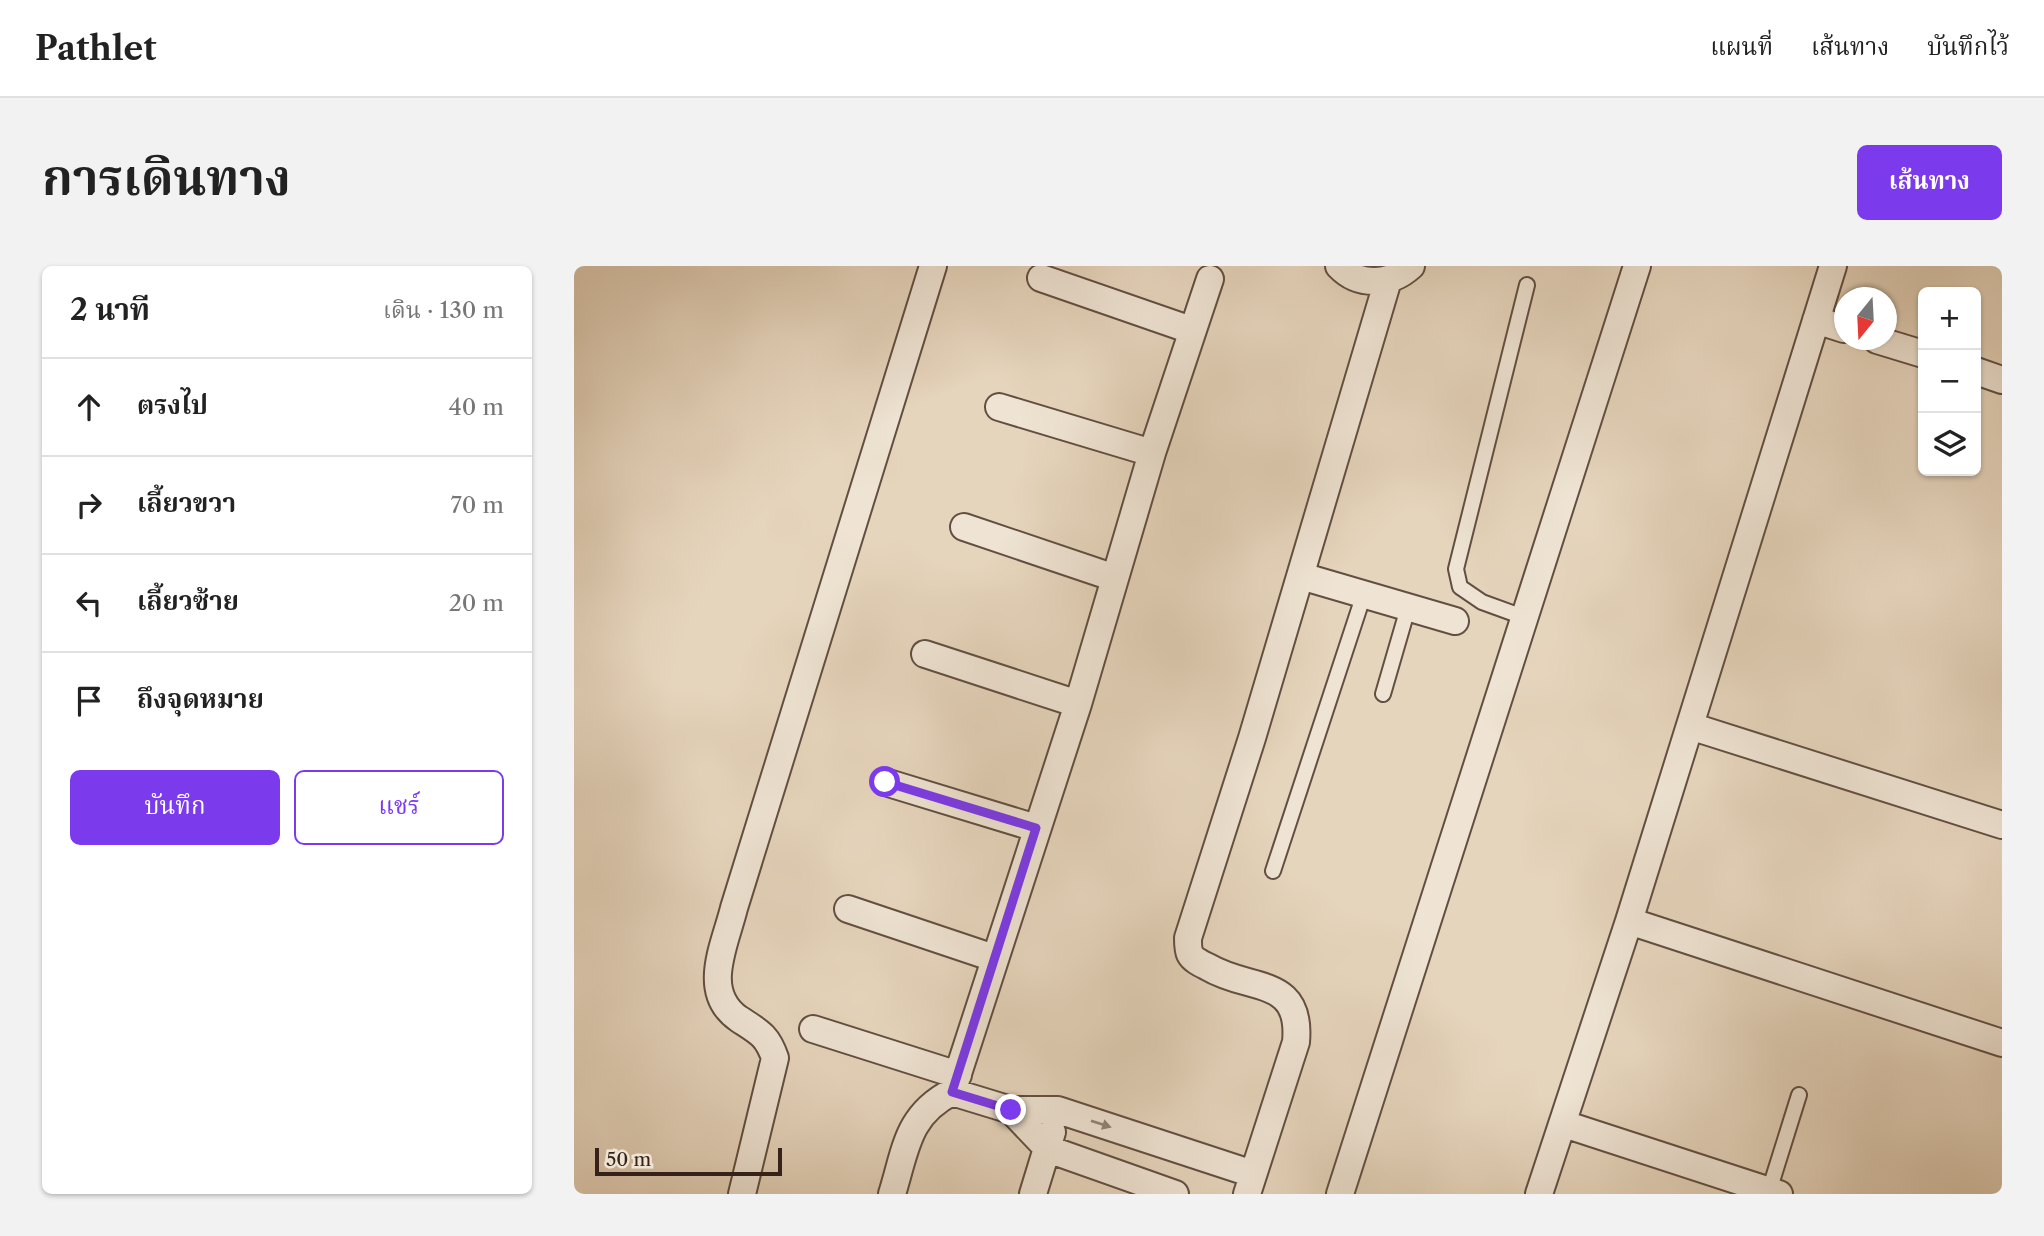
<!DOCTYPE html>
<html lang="th">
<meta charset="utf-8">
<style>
:root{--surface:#fff;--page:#f2f2f2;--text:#222;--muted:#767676;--line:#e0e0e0;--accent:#7c3aed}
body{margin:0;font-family:"Libre Caslon Text","Noto Serif Thai",serif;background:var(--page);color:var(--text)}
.controls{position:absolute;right:21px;top:21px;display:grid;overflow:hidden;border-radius:10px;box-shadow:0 2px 5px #0004}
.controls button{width:63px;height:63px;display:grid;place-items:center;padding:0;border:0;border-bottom:2px solid var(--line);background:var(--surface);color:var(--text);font:35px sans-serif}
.compass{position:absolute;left:1260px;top:21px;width:63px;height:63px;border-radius:50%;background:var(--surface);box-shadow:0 2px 5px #0004;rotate:198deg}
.scale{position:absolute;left:21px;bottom:18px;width:187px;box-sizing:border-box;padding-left:7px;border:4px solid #362219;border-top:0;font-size:19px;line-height:24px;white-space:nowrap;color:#362219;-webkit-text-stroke:5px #efe4d4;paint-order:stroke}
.stop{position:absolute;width:21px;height:21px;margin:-16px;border:5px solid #7c3aed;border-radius:50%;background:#fff}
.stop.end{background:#7c3aed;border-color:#fff;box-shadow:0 2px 7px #0008}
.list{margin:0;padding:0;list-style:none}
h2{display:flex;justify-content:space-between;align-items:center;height:91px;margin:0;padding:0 28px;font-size:30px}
h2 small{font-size:23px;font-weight:400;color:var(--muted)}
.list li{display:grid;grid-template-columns:46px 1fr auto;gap:21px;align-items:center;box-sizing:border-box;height:98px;padding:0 28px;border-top:2px solid var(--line)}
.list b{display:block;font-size:26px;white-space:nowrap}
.list em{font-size:23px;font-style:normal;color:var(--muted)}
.actions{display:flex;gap:14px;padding:21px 28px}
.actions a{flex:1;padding:16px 0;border:2px solid var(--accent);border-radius:10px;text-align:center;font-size:24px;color:var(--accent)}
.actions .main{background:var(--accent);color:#fff}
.icon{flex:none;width:38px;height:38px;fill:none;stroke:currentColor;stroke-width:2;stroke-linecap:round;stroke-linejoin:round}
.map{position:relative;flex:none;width:1428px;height:928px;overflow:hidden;border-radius:10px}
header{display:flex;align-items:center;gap:42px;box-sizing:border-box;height:98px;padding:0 35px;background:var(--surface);border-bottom:2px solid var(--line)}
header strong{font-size:33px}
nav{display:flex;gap:38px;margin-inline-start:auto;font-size:24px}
.intro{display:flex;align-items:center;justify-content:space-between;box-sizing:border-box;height:168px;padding:0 42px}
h1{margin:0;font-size:49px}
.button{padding:18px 32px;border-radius:10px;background:var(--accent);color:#fff;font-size:24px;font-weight:700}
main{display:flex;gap:42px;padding:0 42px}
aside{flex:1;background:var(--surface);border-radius:10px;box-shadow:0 2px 5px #0004}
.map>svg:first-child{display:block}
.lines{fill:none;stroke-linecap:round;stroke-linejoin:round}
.lane-casing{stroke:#624f42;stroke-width:18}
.street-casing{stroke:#624f42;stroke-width:30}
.lane{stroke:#efe4d4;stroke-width:14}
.street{stroke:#efe4d4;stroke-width:26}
.oneway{fill:#928376}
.route{stroke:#7c3aed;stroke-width:9}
</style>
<header>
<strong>Pathlet</strong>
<nav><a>แผนที่</a><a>เส้นทาง</a><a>บันทึกไว้</a></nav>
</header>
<div class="intro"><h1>การเดินทาง</h1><a class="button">เส้นทาง</a></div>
<main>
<aside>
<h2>2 นาที<small>เดิน · 130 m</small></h2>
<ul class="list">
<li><svg class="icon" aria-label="ahead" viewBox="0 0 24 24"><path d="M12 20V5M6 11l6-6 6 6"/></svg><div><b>ตรงไป</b></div><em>40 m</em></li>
<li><svg class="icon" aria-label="right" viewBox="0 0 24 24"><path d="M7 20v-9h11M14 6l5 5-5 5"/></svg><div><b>เลี้ยวขวา</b></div><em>70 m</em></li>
<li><svg class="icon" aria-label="left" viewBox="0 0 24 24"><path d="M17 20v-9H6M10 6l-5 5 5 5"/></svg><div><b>เลี้ยวซ้าย</b></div><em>20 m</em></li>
<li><svg class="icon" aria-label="arrive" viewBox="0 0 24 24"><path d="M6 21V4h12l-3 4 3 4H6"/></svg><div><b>ถึงจุดหมาย</b></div></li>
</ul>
<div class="actions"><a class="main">บันทึก</a><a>แชร์</a></div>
</aside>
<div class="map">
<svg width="1428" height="928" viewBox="0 0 1428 928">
<rect width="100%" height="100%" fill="#e6d5bd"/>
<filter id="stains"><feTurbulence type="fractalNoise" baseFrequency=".00286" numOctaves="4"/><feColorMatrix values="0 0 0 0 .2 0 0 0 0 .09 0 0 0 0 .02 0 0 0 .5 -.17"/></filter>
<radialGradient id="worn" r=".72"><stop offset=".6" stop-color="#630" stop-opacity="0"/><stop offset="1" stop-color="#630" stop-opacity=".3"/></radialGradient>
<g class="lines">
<defs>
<path id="lane" d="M952,352L908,336L886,321L882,303L953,19
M809,428L834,342
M699,605L790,328
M1195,925L1225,829"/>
<path id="street" d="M765,0C785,21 816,19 837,0
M467,12L617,64
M1242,54L1270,63
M1303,74L1349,88
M1402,105L1428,114
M425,141L578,187
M390,261L541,312
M727,310L881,355
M351,388L504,438
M1116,460L1428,559
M311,516L462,562
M274,643L420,692
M1055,655L1428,777
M239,763L384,809
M378,826L504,438L578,187L636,13
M437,844L474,883L601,928
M990,858L1205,928
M168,928L201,792C193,769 185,766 165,753C126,726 151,679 160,642L359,0
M318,928C332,883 333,849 378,826L437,844H484L679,908
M459,928L478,866
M673,928L722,776C728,710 676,726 634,701C628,698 619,694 616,688C614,684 614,676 614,672L678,472L814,14
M766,928L1063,0
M965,928L1055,655L1259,0"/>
</defs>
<use href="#lane" class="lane-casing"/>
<use href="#street" class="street-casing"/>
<use href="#lane" class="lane"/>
<use href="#street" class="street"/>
</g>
<defs><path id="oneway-solid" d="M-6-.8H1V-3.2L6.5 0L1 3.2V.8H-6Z" transform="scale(1.75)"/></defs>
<use class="oneway" href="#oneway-solid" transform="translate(527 858) rotate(18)"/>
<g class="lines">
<path class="route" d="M311,516L462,562L378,826L437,844"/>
</g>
<rect width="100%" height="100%" filter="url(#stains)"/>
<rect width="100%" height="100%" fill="url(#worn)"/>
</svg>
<div class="controls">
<button>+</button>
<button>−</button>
<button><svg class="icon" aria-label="layers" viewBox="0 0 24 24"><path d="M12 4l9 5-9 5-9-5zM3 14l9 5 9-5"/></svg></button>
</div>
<svg class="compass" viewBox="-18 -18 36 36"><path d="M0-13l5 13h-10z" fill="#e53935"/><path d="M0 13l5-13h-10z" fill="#767676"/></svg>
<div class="scale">50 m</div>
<div class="stop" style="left:311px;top:516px"></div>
<div class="stop end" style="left:437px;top:844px"></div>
</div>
</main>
